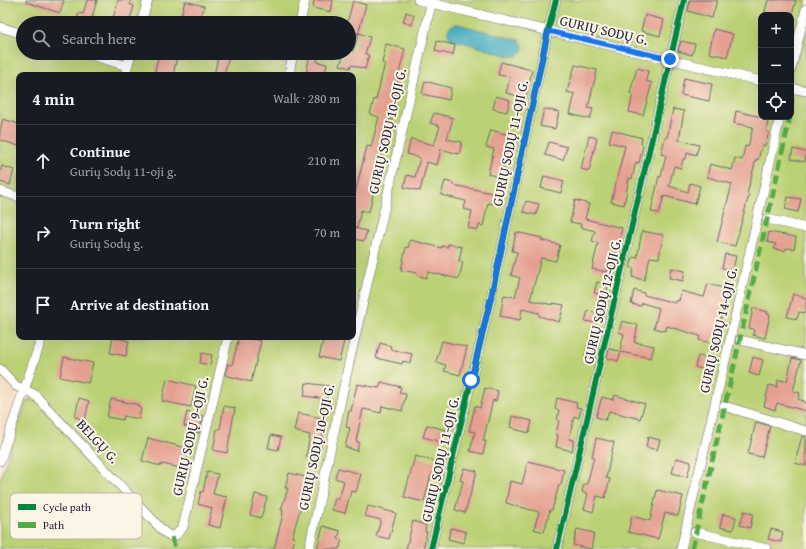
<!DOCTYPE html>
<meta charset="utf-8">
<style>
:root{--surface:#171b24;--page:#242831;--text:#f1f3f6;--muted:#9ea1a6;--line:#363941}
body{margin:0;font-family:"Gentium Book Plus",serif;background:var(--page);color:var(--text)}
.controls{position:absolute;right:12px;top:12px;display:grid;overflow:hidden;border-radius:8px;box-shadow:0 4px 16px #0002}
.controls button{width:36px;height:36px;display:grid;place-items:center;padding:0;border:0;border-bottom:1px solid var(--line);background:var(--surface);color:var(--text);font:20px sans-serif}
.stop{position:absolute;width:12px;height:12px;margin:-9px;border:3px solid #1a73e8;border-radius:50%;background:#fff}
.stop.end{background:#1a73e8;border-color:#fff;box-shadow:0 1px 4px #0008}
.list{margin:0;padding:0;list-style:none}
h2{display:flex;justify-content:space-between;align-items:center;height:52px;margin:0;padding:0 16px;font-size:17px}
h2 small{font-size:13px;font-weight:400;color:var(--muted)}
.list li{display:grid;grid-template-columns:26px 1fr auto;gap:12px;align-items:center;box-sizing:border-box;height:72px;padding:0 16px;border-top:1px solid var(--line)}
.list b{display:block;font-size:15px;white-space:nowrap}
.list p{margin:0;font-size:13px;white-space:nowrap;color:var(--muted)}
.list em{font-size:13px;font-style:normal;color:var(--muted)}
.icon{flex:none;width:22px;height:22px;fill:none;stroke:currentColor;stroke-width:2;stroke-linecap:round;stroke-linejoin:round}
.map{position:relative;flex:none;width:806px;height:549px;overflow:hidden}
.search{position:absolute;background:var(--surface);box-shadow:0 4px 16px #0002;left:16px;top:16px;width:340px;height:44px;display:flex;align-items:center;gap:10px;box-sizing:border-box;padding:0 14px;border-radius:22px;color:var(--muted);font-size:15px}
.panel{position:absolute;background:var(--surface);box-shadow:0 4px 16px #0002;left:16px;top:72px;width:340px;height:268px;border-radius:8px}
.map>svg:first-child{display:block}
.green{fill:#bbd175;stroke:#6e7a58;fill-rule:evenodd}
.water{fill:#42adc0;stroke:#32687e}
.building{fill:#e49f8f}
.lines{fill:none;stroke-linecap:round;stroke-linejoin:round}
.minor-casing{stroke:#6b646a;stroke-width:10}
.minor{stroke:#fff;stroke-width:9}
.quiet{stroke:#53aa46;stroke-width:5;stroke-dasharray:10 5;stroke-linecap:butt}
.cycleway-casing{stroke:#fcf5e5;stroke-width:8}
.cycleway{stroke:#00873e;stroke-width:6}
.route{stroke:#1a73e8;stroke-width:5}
.labels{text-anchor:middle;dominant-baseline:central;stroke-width:4;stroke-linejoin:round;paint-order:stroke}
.street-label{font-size:14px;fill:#22223b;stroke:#fcf5e5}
.key{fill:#fcf5e5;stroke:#bbb6b2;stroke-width:1}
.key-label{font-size:11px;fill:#22223b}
</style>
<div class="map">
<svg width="806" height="549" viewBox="0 0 806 549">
<rect width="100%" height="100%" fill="#fcf5e5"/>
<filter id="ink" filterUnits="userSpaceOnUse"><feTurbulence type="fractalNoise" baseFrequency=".025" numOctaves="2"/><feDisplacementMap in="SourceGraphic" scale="8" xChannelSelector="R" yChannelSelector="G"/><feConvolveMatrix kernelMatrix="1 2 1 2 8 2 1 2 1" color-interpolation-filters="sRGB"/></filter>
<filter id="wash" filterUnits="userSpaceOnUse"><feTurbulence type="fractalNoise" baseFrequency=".012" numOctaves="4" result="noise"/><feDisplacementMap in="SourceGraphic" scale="16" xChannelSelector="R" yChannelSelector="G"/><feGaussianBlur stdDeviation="0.9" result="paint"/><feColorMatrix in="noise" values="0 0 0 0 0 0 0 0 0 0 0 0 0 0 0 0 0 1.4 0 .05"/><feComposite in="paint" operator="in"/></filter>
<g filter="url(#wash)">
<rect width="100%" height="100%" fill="#f3dfc2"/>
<path class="green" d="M0,0H806V549H0V480L26,401L33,399L0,367ZM761,15H791V117H761ZM23,23H349V53H23ZM19,75H353V337H19Z"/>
<path class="water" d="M457,24L519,40L523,45V51L518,56H510L451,39C447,35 447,30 451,26Z"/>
<g id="blocks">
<path class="building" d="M26,0H64L60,13L26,2Z
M87,0H97L92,17L105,21V23H76L79,13L83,14Z
M118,0H131L130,4L134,6L129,23H118L112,22Z
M314,0H333L331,12L313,8Z
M690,0H717L712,18L688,11Z
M768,0H796L792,15H764Z
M185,1L204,6L199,23H179Z
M353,1L366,5L358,34L349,31V23H347Z
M406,12L414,15L412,25L403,22Z
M645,15L664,20L660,36L641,31Z
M714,29L733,34L727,57L709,53Z
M359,33L370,37L365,54L369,55L365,69L351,65L350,68L340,65L344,53H349V50L353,51Z
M437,41L455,45L453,55L435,51Z
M681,41L695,44L692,55L678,51Z
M386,44L405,49L397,81H399L394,101L396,102V105H397L393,120L390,119L369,212L361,210L357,228H354L367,231L364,241L353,239V201L367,146L371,147L379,117L370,114L374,99L376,100L385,63H382Z
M159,53H178L173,75H154Z
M219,53H230L224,75H214Z
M310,53H319L317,62L327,64L325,75H306Z
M501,62L532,70L526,98L506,93L510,77L498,75Z
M575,65L597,70L588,108L593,109L590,119L570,114L575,94L567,92Z
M637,68L648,71L646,81L652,83L643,115L629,112L633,94L630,93Z
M684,78L712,84L709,101L681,95Z
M425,81L451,88L449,100L422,94Z
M496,96L510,100L507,112L493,109Z
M544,109L559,112L555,129L540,126Z
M673,109L684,111L679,140L699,145L696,155L687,152L686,159H683L681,168L674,166L669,186L688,192L690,183L700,186L695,204L664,196L659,213L651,212L659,176L661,177L666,155L661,154L665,137L667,138Z
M736,111L761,117H769L766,131L769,132L765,146L762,145L758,160L756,159L747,194L749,195L735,246L717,242L732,184L707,177L710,164L732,170L735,158L742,160L745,146L748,147L753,127L734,123Z
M434,113L453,118L447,139L462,142L459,154L441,149L437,165L427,162L420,191L404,187L407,175L415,177L420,158L407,154L411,139L434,145L440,126L430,123Z
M3,119L19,124V146L0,140V130Z
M491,130L509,135L502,165L505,166L502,178L488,174L494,149L486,147Z
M612,130L642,138L641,144L643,145L639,163L636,162L632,179L629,178L624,205L611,202L625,146L609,142Z
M589,136L597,138L589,171L581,169Z
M549,142L567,147L563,160L545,155Z
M793,149L806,152L805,162L791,159Z
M2,166L14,170L10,185L0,182V174Z
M544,176L564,181L561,193L541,188Z
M445,181L453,183V185L497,194L494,204L488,203L483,226L479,225L478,230L468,228L472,211L464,209L466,201L441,195Z
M788,197L801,199L798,212L785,209Z
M575,200L589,204L585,219L622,228L613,265L609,264L607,272L592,269L598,243L592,241L595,231L580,227L581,224L570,222Z
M526,201L539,204L536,215L523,212Z
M642,231L663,235L659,258L650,257L644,280L632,277L634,269L630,267L633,257L637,258Z
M516,232L542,238L541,240L560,245L556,261L541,258L530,300L553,305V303L564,305L559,322L539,316V313L522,309L520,320L500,316L504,295L515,297L520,278L511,275L517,252L512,251Z
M769,232L796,237L794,249L786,248L785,251L774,249L776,244L767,242Z
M410,240L442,248V246L448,247V244L462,247L459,261L463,262L459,279L428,272L426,278L417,275V273L401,270L406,247L408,248Z
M725,254L736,256L733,270L722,268Z
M671,268L685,271L683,281L669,278Z
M597,282L608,285L606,296L594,293Z
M708,284L728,289L718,331L715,330L712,343L699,340L700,336L667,326L666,331L654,328L659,308L642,303L641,306L631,304L634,290L644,293V295L675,303L676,300L679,301L681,291L704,297Z
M793,294L806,298V313L799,312L797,319L787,317Z
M753,308L768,312L767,314L770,315L765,338L753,335L754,329L749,328Z
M588,311L598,313L596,323L585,321Z
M622,321L638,325L634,342L654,346L651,358L621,352L618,361L607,358L609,349L620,351L624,334L619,332Z
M113,337L129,341L126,356L110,353Z
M239,337L261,341L251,382L225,375L228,364L232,365Z
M324,337H345L339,361L319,357Z
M442,341L467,347L460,375L444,371L446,365L436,362Z
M589,341L598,344L595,359L585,356Z
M380,343L391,346L390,349L412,354L410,363L403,361L402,364L376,358Z
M202,353L212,355L210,365L200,363Z
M698,356L708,358L705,370L695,367Z
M64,357L93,363L88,383L60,377Z
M753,357L763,360L759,376L749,373Z
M792,358L801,360L793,391L800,393L798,399L806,402V411L777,403L775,410L764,406L769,385L777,387L778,380L787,381Z
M167,379L196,386L191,407L162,401Z
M381,382L401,387L399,393L406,394L402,411L382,406L381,413L363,409L356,441L359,442L357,451L345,447L350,428L346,427L349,411H351L357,384L379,388Z
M306,383L329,386L327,399L304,396Z
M485,388L498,391L496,401L493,400L483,441H486L483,454L470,451L475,432L469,431L475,406L480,408Z
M615,395L645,404L640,419L609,411L606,420L596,417L602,397L613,400Z
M79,398L89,401L85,420L75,417Z
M557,398L577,403L576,407L581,408L579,418L574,416L569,439L574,440L572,451L556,447L558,435L556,434L559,420H557L559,410L555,409Z
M111,399L139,405L138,407L141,408L139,419L124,416L123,420L107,417Z
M224,406L235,408L227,453L213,450L217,429H220Z
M187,412L203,416L199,433L188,430V427L184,426Z
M298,413L326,419L318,459L306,457L310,435L294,431Z
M512,416L532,421L529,433L514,429V428L510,427Z
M756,422L770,426L762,457L748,454Z
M427,425L446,430L443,442L423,437Z
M271,435L281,437L278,450L268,448Z
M802,436L806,437V466L795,463Z
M648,437L660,440L657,450L646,447Z
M148,438L186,448L181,468L162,464L161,466L142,461Z
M596,438L614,442L606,478L610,479L605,498L597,496L593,512L584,509L588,494L582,492L584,484H587L594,457H592Z
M415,456L437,462L433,476L431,475L424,502L404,497Z
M676,458L691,462L687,477L672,473Z
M528,461L564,470L561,485H559L552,510H550L544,532L534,529L539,512L506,503L510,481L522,484Z
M338,468L361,474L356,492L351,491L345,513L332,510L335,498L339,499L344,481L335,478Z
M464,468L477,471L465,513L455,510L463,481L460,480Z
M207,472L218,474L213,494L227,497L220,528L208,525L212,508L198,504L201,491L203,492Z
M289,473L310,478L305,499H303L292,537L295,538L292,549H274L282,518L283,510H281L288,488H285Z
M657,490L683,496L678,516L665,513L658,539L628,532L632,516L650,521Z
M255,494L267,497L261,518L250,515Z
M368,506L396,513L389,539L376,536L381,520L365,516Z
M744,511L753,514L750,528L740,525Z
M723,514L736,517L733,530L720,527Z
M413,521L426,525L425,532H427L423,549H406Z
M323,526L340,531L338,539L342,540L339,549H317Z
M451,528L466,532L464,543L448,539Z
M577,529L594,533L591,549L573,545Z
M771,529L783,532L781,542L768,539Z"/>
</g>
</g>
<g filter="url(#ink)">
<use href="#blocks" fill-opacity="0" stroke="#6b646a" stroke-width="1"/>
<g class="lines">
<defs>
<path id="minor" d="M418,0L761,81
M141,23L148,0
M300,23L305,0
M0,27L23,34
M84,53L127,66
M791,69L806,9
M125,75L131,53
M289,75L293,53
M791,88L806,91
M0,191L19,197
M767,219L806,228
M740,340L806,355
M0,369L16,386L34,394L164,532L172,537L176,535L183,527L228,337
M724,406L806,431
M0,461L42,337
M695,532L767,549
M309,549L347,372L432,0
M431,549L492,293L548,31L556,0
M557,549L684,0
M681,549L729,344L780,117"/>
</defs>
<use href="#minor" class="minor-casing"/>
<use href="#minor" class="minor"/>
<path class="quiet" d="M791,97V112
M172,537L175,549
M692,549C725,405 758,261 790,117"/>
<defs>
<path id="cycleway" d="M431,549L492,293L548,31L556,0
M557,549L684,0"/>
</defs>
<use href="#cycleway" class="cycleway-casing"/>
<use href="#cycleway" class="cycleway"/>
</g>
</g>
<g class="lines" filter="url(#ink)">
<path class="route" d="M471,380L492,293L548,31L670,59"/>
</g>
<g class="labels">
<g class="street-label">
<text transform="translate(604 30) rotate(13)">GURIŲ SODŲ G.</text>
<text transform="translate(387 131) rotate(-77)">GURIŲ SODŲ 10-OJI G.</text>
<text transform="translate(510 143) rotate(-78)">GURIŲ SODŲ 11-OJI G.</text>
<text transform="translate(602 301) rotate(-77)">GURIŲ SODŲ 12-OJI G.</text>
<text transform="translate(718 330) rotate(-77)">GURIŲ SODŲ 14-OJI G.</text>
<text transform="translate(190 436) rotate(-77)">GURIŲ SODŲ 9-OJI G.</text>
<text transform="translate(98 441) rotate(47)">BELGŲ G.</text>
<text transform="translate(316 447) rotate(-78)">GURIŲ SODŲ 10-OJI G.</text>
<text transform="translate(440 459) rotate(-77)">GURIŲ SODŲ 11-OJI G.</text>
</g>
</g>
<rect x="10" y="493" width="132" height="46" rx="6" class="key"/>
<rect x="18" y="504" width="18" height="6" fill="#00873e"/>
<rect x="18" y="522" width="18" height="6" fill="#53aa46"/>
<g class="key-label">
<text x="43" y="511">Cycle path</text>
<text x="43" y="529">Path</text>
</g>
</svg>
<div class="controls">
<button>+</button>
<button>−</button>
<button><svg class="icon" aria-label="locate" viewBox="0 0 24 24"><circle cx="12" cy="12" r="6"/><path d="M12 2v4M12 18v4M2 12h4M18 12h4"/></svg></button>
</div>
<div class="stop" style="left:471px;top:380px"></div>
<div class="stop end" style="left:670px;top:59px"></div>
<div class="search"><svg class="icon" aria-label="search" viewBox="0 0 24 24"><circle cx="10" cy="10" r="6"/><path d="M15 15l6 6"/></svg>Search here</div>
<section class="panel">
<h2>4 min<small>Walk · 280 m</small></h2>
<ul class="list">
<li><svg class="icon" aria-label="ahead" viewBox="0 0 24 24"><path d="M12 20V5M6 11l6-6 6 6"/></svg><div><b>Continue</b><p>Gurių Sodų 11-oji g.</p></div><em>210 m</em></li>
<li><svg class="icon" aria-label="right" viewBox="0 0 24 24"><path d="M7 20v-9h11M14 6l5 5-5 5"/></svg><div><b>Turn right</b><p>Gurių Sodų g.</p></div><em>70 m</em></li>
<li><svg class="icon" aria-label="arrive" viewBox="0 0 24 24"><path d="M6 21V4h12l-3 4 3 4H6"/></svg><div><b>Arrive at destination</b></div></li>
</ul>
</section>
</div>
